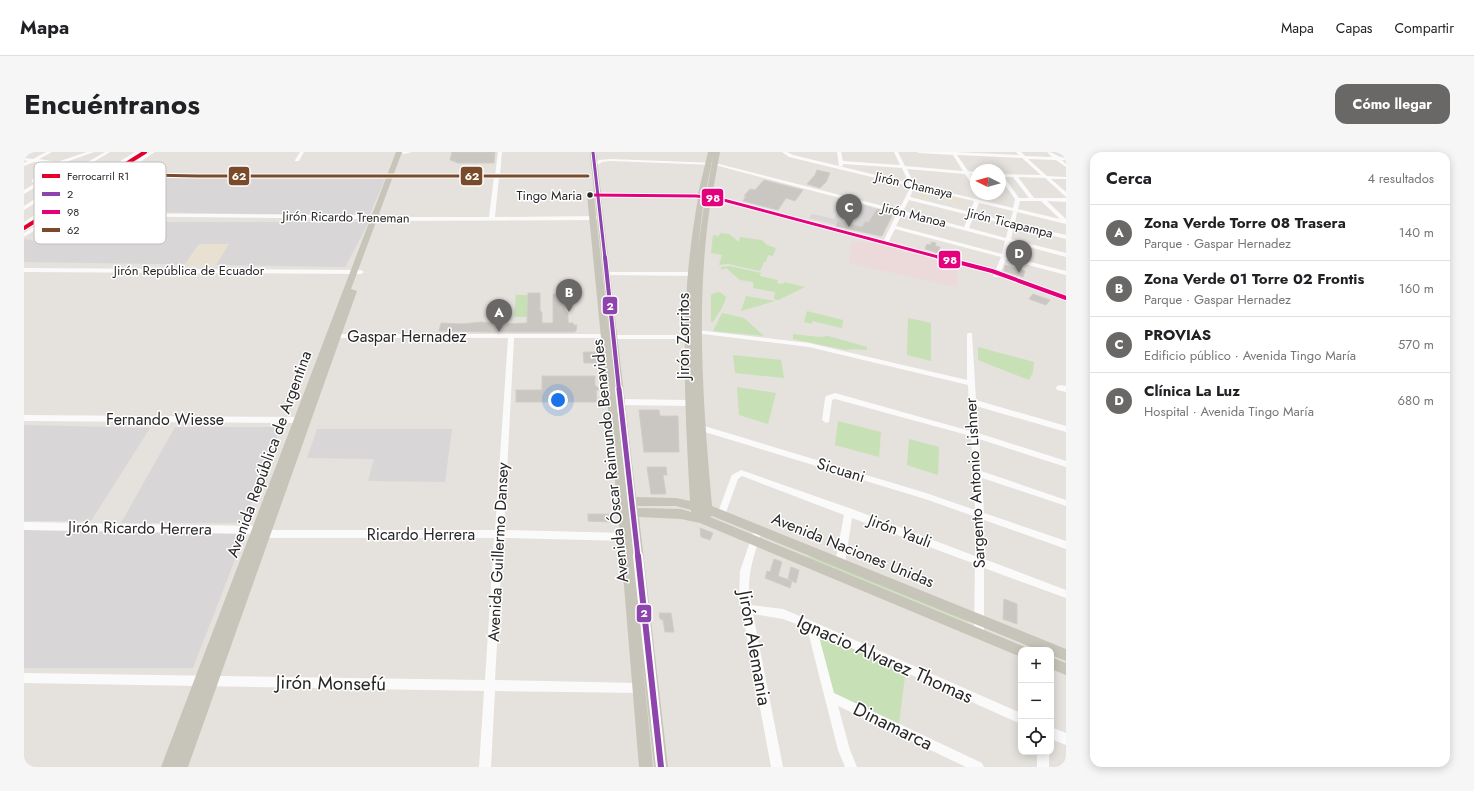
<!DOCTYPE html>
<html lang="es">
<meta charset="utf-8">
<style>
:root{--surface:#fff;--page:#f6f6f6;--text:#202124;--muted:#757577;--line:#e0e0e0;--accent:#6a6866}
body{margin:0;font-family:Jost,sans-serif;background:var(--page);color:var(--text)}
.controls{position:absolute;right:12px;bottom:12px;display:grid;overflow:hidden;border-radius:8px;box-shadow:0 2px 10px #0003}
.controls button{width:36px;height:36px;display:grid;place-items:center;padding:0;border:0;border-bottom:1px solid var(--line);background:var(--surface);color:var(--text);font:20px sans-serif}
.compass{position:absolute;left:946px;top:12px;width:36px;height:36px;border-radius:50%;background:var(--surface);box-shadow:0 2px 10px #0003;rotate:276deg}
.you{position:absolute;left:534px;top:248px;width:14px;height:14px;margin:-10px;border:3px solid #fff;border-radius:50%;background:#1a73e8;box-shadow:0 0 0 6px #1a73e833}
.badge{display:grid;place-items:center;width:26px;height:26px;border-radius:50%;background:var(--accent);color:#fff;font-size:13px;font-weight:700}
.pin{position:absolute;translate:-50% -33px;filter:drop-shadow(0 1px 2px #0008)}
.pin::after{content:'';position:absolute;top:21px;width:14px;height:12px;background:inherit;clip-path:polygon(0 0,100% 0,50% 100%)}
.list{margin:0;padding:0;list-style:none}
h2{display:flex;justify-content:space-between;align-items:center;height:52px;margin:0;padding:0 16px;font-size:17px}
h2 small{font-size:13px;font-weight:400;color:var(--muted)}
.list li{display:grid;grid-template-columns:26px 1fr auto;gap:12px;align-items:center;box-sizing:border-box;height:56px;padding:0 16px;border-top:1px solid var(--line)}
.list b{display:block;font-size:15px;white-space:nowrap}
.list p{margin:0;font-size:13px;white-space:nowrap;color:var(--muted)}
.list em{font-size:13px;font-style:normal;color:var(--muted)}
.icon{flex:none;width:22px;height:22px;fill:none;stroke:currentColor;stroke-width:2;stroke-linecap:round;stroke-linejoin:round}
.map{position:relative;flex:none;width:1042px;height:615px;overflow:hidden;border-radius:12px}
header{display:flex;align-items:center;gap:24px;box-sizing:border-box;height:56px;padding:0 20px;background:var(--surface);border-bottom:1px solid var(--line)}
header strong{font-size:19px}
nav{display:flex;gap:22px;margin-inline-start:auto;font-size:14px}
.intro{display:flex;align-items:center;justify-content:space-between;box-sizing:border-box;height:96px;padding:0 24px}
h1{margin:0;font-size:28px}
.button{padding:10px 18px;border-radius:12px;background:var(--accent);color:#fff;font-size:14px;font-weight:700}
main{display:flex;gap:24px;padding:0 24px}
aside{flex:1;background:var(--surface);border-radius:12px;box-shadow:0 2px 10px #0003}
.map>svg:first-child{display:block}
.industrial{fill:#d9d6d8}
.education{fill:#e8e0d1}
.medical{fill:#ebdad9}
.green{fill:#c7e0b6}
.building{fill:#cac7c3;stroke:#d0cdc9}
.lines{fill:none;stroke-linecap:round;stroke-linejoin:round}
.minor{fill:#fbfafa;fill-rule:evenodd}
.major{fill:#c7c4b9;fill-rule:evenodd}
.bus-1-far3-casing{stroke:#fff;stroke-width:5}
.bus-1-far2-casing{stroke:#fff;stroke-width:6}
.bus-1-far1-casing{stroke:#fff;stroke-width:8}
.bus-1-casing{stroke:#fff;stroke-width:10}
.bus-2-far1-casing{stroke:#fff;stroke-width:5}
.bus-2-casing{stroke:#fff;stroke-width:6}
.bus-3-casing{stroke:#fff;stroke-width:5}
.bus-1-far3{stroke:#8e44ad;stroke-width:3}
.bus-1-far2{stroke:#8e44ad;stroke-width:4}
.bus-1-far1{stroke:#8e44ad;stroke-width:5}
.bus-1{stroke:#8e44ad;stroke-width:6}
.bus-2-far1{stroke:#e5007d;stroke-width:3}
.bus-2{stroke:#e5007d;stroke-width:4}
.bus-3{stroke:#7a4b2a;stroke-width:3}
.rail-1-casing{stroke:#fff;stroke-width:6}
.rail-1{stroke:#e4002b;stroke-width:4}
.bus-dot{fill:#272727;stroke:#fff;stroke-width:1.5}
.labels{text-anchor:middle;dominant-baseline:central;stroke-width:3;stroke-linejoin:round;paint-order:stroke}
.far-street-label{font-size:13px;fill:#272727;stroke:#fff}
.far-bus-label{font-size:13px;fill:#272727;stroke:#fff;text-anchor:end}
.street-label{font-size:16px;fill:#272727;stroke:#fff}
.near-street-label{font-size:19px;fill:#272727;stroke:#fff}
.key{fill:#fff;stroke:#bebebe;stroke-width:1}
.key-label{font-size:11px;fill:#272727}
.line-badge{stroke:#fff;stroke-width:1.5}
.badge-label{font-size:11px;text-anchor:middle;font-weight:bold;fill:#fff}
</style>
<header>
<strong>Mapa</strong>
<nav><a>Mapa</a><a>Capas</a><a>Compartir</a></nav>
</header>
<div class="intro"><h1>Encuéntranos</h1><a class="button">Cómo llegar</a></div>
<main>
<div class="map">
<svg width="1042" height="615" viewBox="0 0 1042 615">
<rect width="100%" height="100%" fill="#e5e1dc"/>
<path class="industrial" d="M123,26L361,27L345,64L74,59Z
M818,52L835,56L838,52L853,57L845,70H841L838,75L814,69L812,73L785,66L788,62L810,67Z
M59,70H345L321,115L0,110V88L1,87L25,91Z
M0,273L126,276L67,369H0Z
M151,275H257L220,371H97Z
M293,277H428L421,330L344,329L350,307L283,306Z
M0,378L221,382L169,516H0Z"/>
<path class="education" d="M899,36L939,46L938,52L903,43L901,49L895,47L896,42L899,43L900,41L897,40Z
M175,92H205L192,113H160Z"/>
<path class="medical" d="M828,89L854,92L933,114V135L825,111Z"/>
<path class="green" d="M696,81L705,82L715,90L716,85L738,88L743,93L752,96L749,104L744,103L742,110H740L736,119L704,112L695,113L698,103L687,101L689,83L695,84Z
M705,114L737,121L736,124L754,128L753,131L759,132L760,130L781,135L754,148L750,147L751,140L729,136L730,132L728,130L716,128L702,116L697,118V115Z
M696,140L702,145C700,155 694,161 689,170H687V143L690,141Z
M492,142L493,143H503C504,149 502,161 504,165H490Z
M722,144L751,149L717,159Z
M783,159L819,168L818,176L788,169V172L780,170Z
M698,161L720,166L740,184L689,179Z
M884,166L907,171V209L883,203Z
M769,182L795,185L804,184L843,195V198L829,197L822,198L769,187Z
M954,195L1010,210L1009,220L1005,228L954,208Z
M709,203L757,208L760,226L711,221Z
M713,235L752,241L744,272L715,263Z
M814,269L857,280L855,305L811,293Z
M885,287L915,295L914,323L883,313Z
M749,391L782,404L799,408L944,469L943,470Z
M788,474L882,516L875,572L809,542Z"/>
<path class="building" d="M428,0H471L470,11H434L426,8Z
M793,18L806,21L802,30L796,36L783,32L791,23Z
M740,28L779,38L771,49L762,46L754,58L719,49L722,44H720L726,37L731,38Z
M853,57L869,62L858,84H856L812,74L814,69L838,75L841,70H845Z
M907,90L912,91L911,94L916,95L914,101L901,97L903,92L907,93Z
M981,113L1001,119L999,125L980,119Z
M504,141H516V158L518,161V171H529V142H541V158L544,161V171H549L550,173H553L552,179L550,180H462L415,179L417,171L438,172L457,170L478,172L503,171Z
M1009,142L1026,148L1022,153L1005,147Z
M559,200H572L573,211H560Z
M518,224H571V233L575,237L572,239L573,250H492V238H518Z
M615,258H635L636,264H654L655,300H620Z
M623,315H642L643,323H639L642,342H627Z
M564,362H586L587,370L564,369Z
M676,376L689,381L686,388L677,385Z
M750,407L758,410L754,424L768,429L766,436L741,426L743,419L746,420Z
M767,415L775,418L772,431L764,427Z
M980,447L993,452V472L979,467Z
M635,461H647L650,480H641L639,468L636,467Z"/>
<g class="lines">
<path class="minor" d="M22,0H28L15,7L33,10L63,0H70L31,14L18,23L12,30H8V28L15,21L28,12L10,10L0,14V11L4,9L0,8V6L9,7Z
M81,0H86L20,40L45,41L111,0H116L0,74V70L40,44L24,43L0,58V54L17,43L12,42V40Z
M126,0H131L104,18L124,22L173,23H471L474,0H478L476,23H564L566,24L564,25H475L471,65L575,64L578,66L575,68L356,69L350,67L66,64L65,63L68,61L351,63L357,65H465L470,25H173L124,24L100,21L39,60L60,64V66L35,63L0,85V81Z
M276,0H280L275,9H271V8Z
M379,0H388L380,2L378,1Z
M758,0H763L769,3L885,31L878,16L819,12V14H815L813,0H817L819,9L876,13L870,0H874L881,14L939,19L929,3L895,1L893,0H931L995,3L992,0H997L1001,4L1028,5L1023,0C1031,0 1032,5 1042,6V8H1038L1042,12V15L1032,8L1004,7L1023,24L1042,25V27H1027L1042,40V45L1021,26L994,25L1010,46H1042V50L1023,49L1042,67V72L993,60L991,71L1042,83V87L990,74L987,87L1042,101V105L986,90L983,104L1042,119V123L982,107L975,124L974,125H970L969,124L977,105L871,77L863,93H859L858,92L873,61L691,13L587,9L578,10L570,15L568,14L575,8L587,7L691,11L875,58L886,36L885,34L765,5ZM933,3L998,6L1017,23L976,22V26L991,47L989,56L890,32L883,17L941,22L950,35H952V30L946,22H952V20L944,19ZM980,25H989L1005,46H995ZM890,35L950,49L946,60L886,45ZM885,48L945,63L940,75L879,59ZM996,49H1017L1036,67L994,57ZM955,51L989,59L986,70L951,61ZM878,62L981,89L978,102L872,74ZM950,64L985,73L982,86L945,76Z
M41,14L45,15L0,42V38Z
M0,116L337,118L340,120L337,122L0,120Z
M583,120H674L677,122L674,124L581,123V121Z
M673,178L785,191L943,228V182L944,181H948L952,248L1042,274V280L952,254L954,281L1042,309V315L955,287L957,319L1042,348V354L958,326L960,361L1042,389V397L960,368V407L1042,438V446L960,416V481L959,484L955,486L951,484L950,481L951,412L828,366L821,411L819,414L816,415L813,414L811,411L820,363L718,324L714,327L700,366L697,367L694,366L693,363L707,325L708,323L717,318L828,357L951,404L952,365L901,347L674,278L673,276L677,273L902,341L951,358L947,284L811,247L808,248L805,270L802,271L798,268L801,246L802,244L811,241L946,279L944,233L785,195L671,181V179Z
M306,182H583V186H490L480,378L601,381L604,382L605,385L604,388L601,389L479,386L471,528L615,531L619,532L620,536L619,540L615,541L471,539L467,615H455L460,539L0,531V521L461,528L470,386H241L238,385L237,382L238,379L241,378H471L484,186H308L305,184Z
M587,183H670L673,185L670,187H589L586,185Z
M1036,233L1042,234V240L1033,238L1032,236L1033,234Z
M596,247L666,248L670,251L666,254L596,253L592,250Z
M0,263L280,265L284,268L280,271L0,269Z
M0,370L232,374L235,375L236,378L235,381L232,382L0,378Z
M734,374L737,375L738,378C730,404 721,426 727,453L759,457L790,470L997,561V572L794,481L810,541L958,611L960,615H942L814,554L826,598L833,615H821L814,598L783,476L759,467L729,462L759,615H747L715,443L716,419L730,378L731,375Z
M1027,575L1042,581V593L1027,587Z
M1013,600H1025V615H1013Z"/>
<path class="major" d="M372,0H378L327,137L333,139L164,615H137Z
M566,0H572L577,41L674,42L684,0H690L681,43H682L690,0H696L688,44L971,117L1042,143V148L965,121L687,47C671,150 679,251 688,354L1042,497V509L1027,503V498H1014L688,364L686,365L1001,495L1003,498H997V505L676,371L657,367L615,365L644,615H630L618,505L629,615H615L593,349L563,43V40L566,38L570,41ZM570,45H571L588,207ZM577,45L674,46C669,75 665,104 663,133C658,205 662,277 666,349L652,346L612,345ZM680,47H681L673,101ZM613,354H652L667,358V360L657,357L614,356Z
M1027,505L1042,511V523L1027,517Z"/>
<defs>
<path id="bus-1-far3" d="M569,0L581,106"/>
<path id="bus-1-far2" d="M581,105L595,238"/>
<path id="bus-1-far1" d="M595,237L614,405"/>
<path id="bus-1" d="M614,404L637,615"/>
<path id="bus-2-far1" d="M566,43L672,44L692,46L918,106"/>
<path id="bus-2" d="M914,105L968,119L1042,146"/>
<path id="bus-3" d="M99,19L124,23L173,24H564"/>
</defs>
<use href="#bus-1-far3" class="bus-1-far3-casing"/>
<use href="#bus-1-far2" class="bus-1-far2-casing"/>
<use href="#bus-1-far1" class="bus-1-far1-casing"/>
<use href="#bus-1" class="bus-1-casing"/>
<use href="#bus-2-far1" class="bus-2-far1-casing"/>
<use href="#bus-2" class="bus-2-casing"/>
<use href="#bus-3" class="bus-3-casing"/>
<use href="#bus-1-far3" class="bus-1-far3"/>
<use href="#bus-1-far2" class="bus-1-far2"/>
<use href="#bus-1-far1" class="bus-1-far1"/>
<use href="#bus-1" class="bus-1"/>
<use href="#bus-2-far1" class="bus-2-far1"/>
<use href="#bus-2" class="bus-2"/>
<use href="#bus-3" class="bus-3"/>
<defs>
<path id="rail-1" d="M0,76L121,0"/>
</defs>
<use href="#rail-1" class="rail-1-casing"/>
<use href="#rail-1" class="rail-1"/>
</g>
<circle class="bus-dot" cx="566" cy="43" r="3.5"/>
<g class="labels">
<g class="far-street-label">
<text transform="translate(890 33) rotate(13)">Jirón Chamaya</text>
<text transform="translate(890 63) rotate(14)">Jirón Manoa</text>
<text transform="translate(322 65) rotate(1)">Jirón Ricardo Treneman</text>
<text transform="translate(986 71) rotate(14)">Jirón Ticapampa</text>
<text x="165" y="118">Jirón República de Ecuador</text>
</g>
<g class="far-bus-label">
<text x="558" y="43">Tingo Maria</text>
</g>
<g class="street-label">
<text x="383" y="184">Gaspar Hernadez</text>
<text transform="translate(659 184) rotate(-90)">Jirón Zorritos</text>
<text x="141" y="267">Fernando Wiesse</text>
<text transform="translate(245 302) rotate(-70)">Avenida República de Argentina</text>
<text transform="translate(586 309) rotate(-96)">Avenida Óscar Raimundo Benavides</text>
<text transform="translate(817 318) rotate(17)">Sicuani</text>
<text transform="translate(951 331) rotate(-93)">Sargento Antonio Lishner</text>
<text transform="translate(116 376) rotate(1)">Jirón Ricardo Herrera</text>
<text transform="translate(876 379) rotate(21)">Jirón Yauli</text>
<text x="397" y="382">Ricardo Herrera</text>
<text transform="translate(829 398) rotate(22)">Avenida Naciones Unidas</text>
<text transform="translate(474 400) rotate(-87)">Avenida Guillermo Dansey</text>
</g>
<g class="near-street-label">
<text transform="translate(731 496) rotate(80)">Jirón Alemania</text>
<text transform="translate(861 507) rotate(24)">Ignacio Alvarez Thomas</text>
<text transform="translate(307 531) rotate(1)">Jirón Monsefú</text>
<text transform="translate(869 574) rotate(26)">Dinamarca</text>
</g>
</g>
<rect x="10" y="10" width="132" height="82" rx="6" class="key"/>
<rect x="18" y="22" width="18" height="4" fill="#e4002b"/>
<rect x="18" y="40" width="18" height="4" fill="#8e44ad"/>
<rect x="18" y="58" width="18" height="4" fill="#e5007d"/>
<rect x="18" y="76" width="18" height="4" fill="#7a4b2a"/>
<g class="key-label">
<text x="43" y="28">Ferrocarril R1</text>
<text x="43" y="46">2</text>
<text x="43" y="64">98</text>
<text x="43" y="82">62</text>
</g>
<g class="line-badge">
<rect x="204" y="14" width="22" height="20" rx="4" fill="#7a4b2a"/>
<rect x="436" y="14" width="23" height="20" rx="4" fill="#7a4b2a"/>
<rect x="677" y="36" width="23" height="19" rx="4" fill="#e5007d"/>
<rect x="914" y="98" width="23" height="19" rx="4" fill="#e5007d"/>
<rect x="578" y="144" width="16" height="19" rx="4" fill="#8e44ad"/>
<rect x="612" y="452" width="16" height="19" rx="4" fill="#8e44ad"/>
</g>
<g class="badge-label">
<text x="215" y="28">62</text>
<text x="448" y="28">62</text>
<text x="689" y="50">98</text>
<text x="926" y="112">98</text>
<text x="586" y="158">2</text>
<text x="620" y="465">2</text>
</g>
</svg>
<div class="controls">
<button>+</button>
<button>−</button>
<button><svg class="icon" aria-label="locate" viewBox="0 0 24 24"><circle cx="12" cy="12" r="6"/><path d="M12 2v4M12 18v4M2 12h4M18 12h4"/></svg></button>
</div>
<svg class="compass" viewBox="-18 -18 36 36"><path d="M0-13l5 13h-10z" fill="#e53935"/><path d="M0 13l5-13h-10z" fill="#757577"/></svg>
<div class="you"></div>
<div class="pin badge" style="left:475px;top:180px">A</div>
<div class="pin badge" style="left:545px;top:160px">B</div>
<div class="pin badge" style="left:825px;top:75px">C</div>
<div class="pin badge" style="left:995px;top:121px">D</div>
</div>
<aside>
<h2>Cerca<small>4 resultados</small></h2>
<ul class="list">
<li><span class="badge">A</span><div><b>Zona Verde Torre 08 Trasera</b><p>Parque · Gaspar Hernadez</p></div><em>140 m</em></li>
<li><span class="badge">B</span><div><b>Zona Verde 01 Torre 02 Frontis</b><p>Parque · Gaspar Hernadez</p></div><em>160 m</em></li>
<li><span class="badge">C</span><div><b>PROVIAS</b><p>Edificio público · Avenida Tingo María</p></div><em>570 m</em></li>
<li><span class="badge">D</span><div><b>Clínica La Luz</b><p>Hospital · Avenida Tingo María</p></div><em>680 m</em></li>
</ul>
</aside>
</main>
